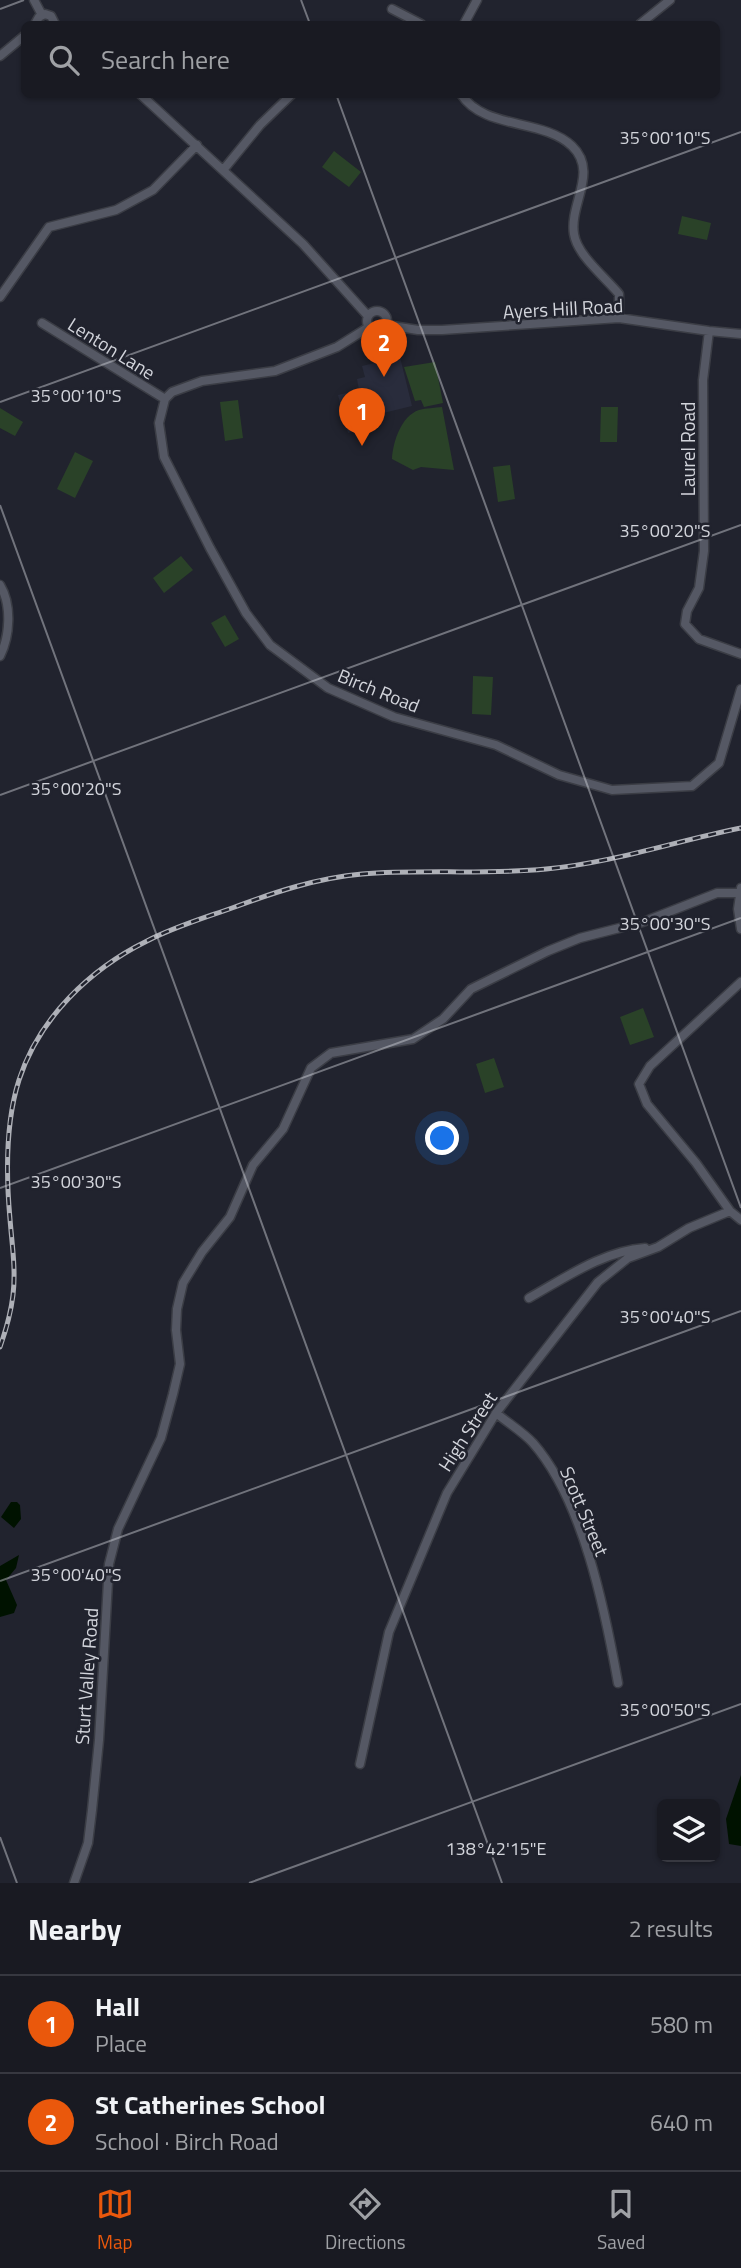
<!DOCTYPE html>
<meta charset="utf-8">
<style>
:root{--surface:#191a22;--page:#26272f;--text:#f1f3f6;--muted:#9fa1a5;--line:#373840;--accent:#ea580c}
body{margin:0;font-family:"Titillium Web",sans-serif;background:var(--page);color:var(--text)}
.controls{position:absolute;right:21px;bottom:21px;display:grid;overflow:hidden;border-radius:10px;box-shadow:0 2px 5px #0004}
.controls button{width:63px;height:63px;display:grid;place-items:center;padding:0;border:0;border-bottom:2px solid var(--line);background:var(--surface);color:var(--text);font:35px sans-serif}
.you{position:absolute;left:443px;top:1139px;width:24px;height:24px;margin:-18px;border:5px solid #fff;border-radius:50%;background:#1a73e8;box-shadow:0 0 0 10px #1a73e833}
.badge{display:grid;place-items:center;width:46px;height:46px;border-radius:50%;background:var(--accent);color:#fff;font-size:23px;font-weight:700}
.pin{position:absolute;translate:-50% -58px;filter:drop-shadow(0 2px 4px #0008)}
.pin::after{content:'';position:absolute;top:37px;width:24px;height:21px;background:inherit;clip-path:polygon(0 0,100% 0,50% 100%)}
.list{margin:0;padding:0;list-style:none}
h2{display:flex;justify-content:space-between;align-items:center;height:91px;margin:0;padding:0 28px;font-size:30px}
h2 small{font-size:23px;font-weight:400;color:var(--muted)}
.list li{display:grid;grid-template-columns:46px 1fr auto;gap:21px;align-items:center;box-sizing:border-box;height:98px;padding:0 28px;border-top:2px solid var(--line)}
.list b{display:block;font-size:26px;white-space:nowrap}
.list p{margin:0;font-size:23px;white-space:nowrap;color:var(--muted)}
.list em{font-size:23px;font-style:normal;color:var(--muted)}
.icon{flex:none;width:38px;height:38px;fill:none;stroke:currentColor;stroke-width:2;stroke-linecap:round;stroke-linejoin:round}
.map{position:relative;flex:none;width:741px;height:1883px;overflow:hidden}
.search{position:absolute;background:var(--surface);box-shadow:0 2px 5px #0004;left:21px;right:21px;top:21px;height:77px;display:flex;align-items:center;gap:18px;box-sizing:border-box;padding:0 24px;border-radius:10px;color:var(--muted);font-size:26px}
.sheet{height:287px;background:var(--surface)}
nav{display:flex;justify-content:space-around;align-items:center;box-sizing:border-box;height:98px;border-top:2px solid var(--line);background:var(--surface);font-size:19px;color:var(--muted)}
nav a{display:grid;justify-items:center;gap:4px}
nav .on{color:var(--accent)}
.map>svg:first-child{display:block}
.built{fill:#292c3c}
.park{fill:#2a4228}
.water{fill:#001200}
.lines{fill:none;stroke-linecap:round;stroke-linejoin:round}
.minor-casing{stroke:#3b3d45;stroke-width:11}
.minor{stroke:#555864;stroke-width:8}
.rail-casing{stroke:#aeb0b7;stroke-width:5}
.rail{stroke:#21232e;stroke-width:2.5;stroke-dasharray:8;stroke-linecap:butt}
.ticks{fill:none;stroke:#d2d4db;stroke-width:2;stroke-opacity:0.45}
.labels{text-anchor:middle;dominant-baseline:central;stroke-width:5;stroke-linejoin:round;paint-order:stroke}
.street-label{font-size:19px;fill:#d2d4db;stroke:#21232e}
.ticks-label{font-size:18px;text-anchor:middle;fill:#d2d4db;stroke:#21232e;stroke-width:5;stroke-linejoin:round;paint-order:stroke}
</style>
<div class="map">
<svg width="741" height="1883" viewBox="0 0 741 1883">
<rect width="100%" height="100%" fill="#21232e"/>
<path class="built" d="M400,357L412,406L367,417L370,428L348,433L338,395L359,390L357,379L365,377L362,366Z"/>
<path class="park" d="M334,151L361,172L349,187L322,167Z
M682,216L711,223L707,240L678,234Z
M435,362L443,403L424,407L421,400L415,401L404,367Z
M238,400L243,438L225,441L220,402Z
M442,407L454,470L421,467L413,470L392,459C393,442 401,416 419,410C426,408 435,408 442,407Z
M601,407H618L617,442H600Z
M0,408L23,422L15,436L0,428Z
M75,452L93,461L75,498L57,489Z
M510,465L515,499L498,502L493,467Z
M181,556L193,570L164,593L153,578Z
M225,615L239,639L225,647L211,623Z
M473,676L493,677L491,715L472,714Z
M643,1008L654,1037L630,1045L620,1017Z
M494,1058L504,1087L485,1093L476,1064Z"/>
<path class="water" d="M11,1502H17L20,1505L21,1519L14,1528L1,1517Z
M19,1555L16,1568L6,1580L17,1605L14,1613L0,1617V1566Z
M741,1775V1846L729,1844L726,1819Z"/>
<g class="lines">
<defs>
<path id="minor" d="M34,0L42,15
M392,9L421,24
M35,24L39,17L45,14L51,16L55,24
M464,24L477,0
M640,24L670,0
M0,56L24,36
M140,94L303,244L368,316
M461,94C484,130 542,118 572,146C599,172 569,204 574,234C577,255 605,277 619,294V318
M224,169L260,125L292,94
M0,297L49,227L116,210L153,190L197,145
M367 321a10 10 0 1 1 20 0a10 10 0 1 1-20 0Z
M42,323L165,399
M386,325L418,330H442L619,318L709,331L741,334
M369,327L337,347L275,371L202,381L172,392L165,399L159,423L164,457L210,548L246,613L270,645L328,688L394,717L496,745L559,775L612,790L692,786L719,763L741,689
M709,331L703,380L704,551L699,588L687,611L685,624L699,639L741,654
M0,585C12,605 10,636 0,656
M741,888L738,909L741,929
M741,982L650,1066L639,1084L647,1104L696,1163L730,1211L741,1220
M529,1298C565,1278 603,1251 645,1248
M496,1413C508,1423 523,1432 533,1443C583,1500 605,1610 618,1683
M360,1764L389,1632L447,1493L496,1413L598,1282L628,1258L658,1247L689,1228L730,1211
M74,1883L88,1843L92,1810L99,1740L109,1564L118,1529L161,1438L173,1394L180,1364L176,1330L177,1309L183,1283L202,1252L230,1217L253,1165L283,1129L311,1068L331,1053L413,1039L443,1019L471,989L548,951L580,938L643,922L717,893H740"/>
</defs>
<use href="#minor" class="minor-casing"/>
<use href="#minor" class="minor"/>
<defs>
<path id="rail" d="M0,1347C6,1330 11,1312 13,1295C16,1269 12,1245 10,1219C6,1175 5,1124 19,1080C39,1018 90,969 147,941C174,927 204,918 232,908C275,892 317,878 362,874C423,869 485,875 546,869C612,863 676,841 741,828"/>
</defs>
<use href="#rail" class="rail-casing"/>
<use href="#rail" class="rail"/>
</g>
<path class="ticks" d="M301,0L310,24M0,9L24,0M336,94L741,1208M0,402L741,132M0,505L502,1883M0,795L741,525M0,1188L741,918M0,1581L741,1311M0,1837L17,1883M249,1883L741,1704"/>
<g class="labels">
<g class="street-label">
<text transform="translate(563 308) rotate(-3)">Ayers Hill Road</text>
<text transform="translate(112 348) rotate(32)">Lenton Lane</text>
<text transform="translate(687 449) rotate(-90)">Laurel Road</text>
<text transform="translate(379 690) rotate(22)">Birch Road</text>
<text transform="translate(467 1431) rotate(-57)">High Street</text>
<text transform="translate(585 1511) rotate(67)">Scott Street</text>
<text transform="translate(86 1676) rotate(-86)">Sturt Valley Road</text>
</g>
</g>
<g class="ticks-label">
<text x="665" y="144">35°00'10"S</text>
<text x="76" y="402">35°00'10"S</text>
<text x="665" y="537">35°00'20"S</text>
<text x="76" y="795">35°00'20"S</text>
<text x="665" y="930">35°00'30"S</text>
<text x="76" y="1188">35°00'30"S</text>
<text x="665" y="1323">35°00'40"S</text>
<text x="76" y="1581">35°00'40"S</text>
<text x="665" y="1716">35°00'50"S</text>
<text x="496" y="1855">138°42'15"E</text>
</g>
</svg>
<div class="controls">
<button><svg class="icon" aria-label="layers" viewBox="0 0 24 24"><path d="M12 4l9 5-9 5-9-5zM3 14l9 5 9-5"/></svg></button>
</div>
<div class="you"></div>
<div class="pin badge" style="left:362px;top:446px">1</div>
<div class="pin badge" style="left:384px;top:377px">2</div>
<div class="search"><svg class="icon" aria-label="search" viewBox="0 0 24 24"><circle cx="10" cy="10" r="6"/><path d="M15 15l6 6"/></svg>Search here</div>
</div>
<section class="sheet">
<h2>Nearby<small>2 results</small></h2>
<ul class="list">
<li><span class="badge">1</span><div><b>Hall</b><p>Place</p></div><em>580 m</em></li>
<li><span class="badge">2</span><div><b>St Catherines School</b><p>School · Birch Road</p></div><em>640 m</em></li>
</ul>
</section>
<nav>
<a class="on"><svg class="icon" aria-label="map" viewBox="0 0 24 24"><path d="M3 6l6-2 6 2 6-2v14l-6 2-6-2-6 2zM9 4v14M15 6v14"/></svg>Map</a>
<a><svg class="icon" aria-label="directions" viewBox="0 0 24 24"><path d="M12 3l9 9-9 9-9-9zM9 14v-3h6M13 9l2 2-2 2"/></svg>Directions</a>
<a><svg class="icon" aria-label="saved" viewBox="0 0 24 24"><path d="M7 4h10v16l-5-4-5 4z"/></svg>Saved</a>
</nav>
